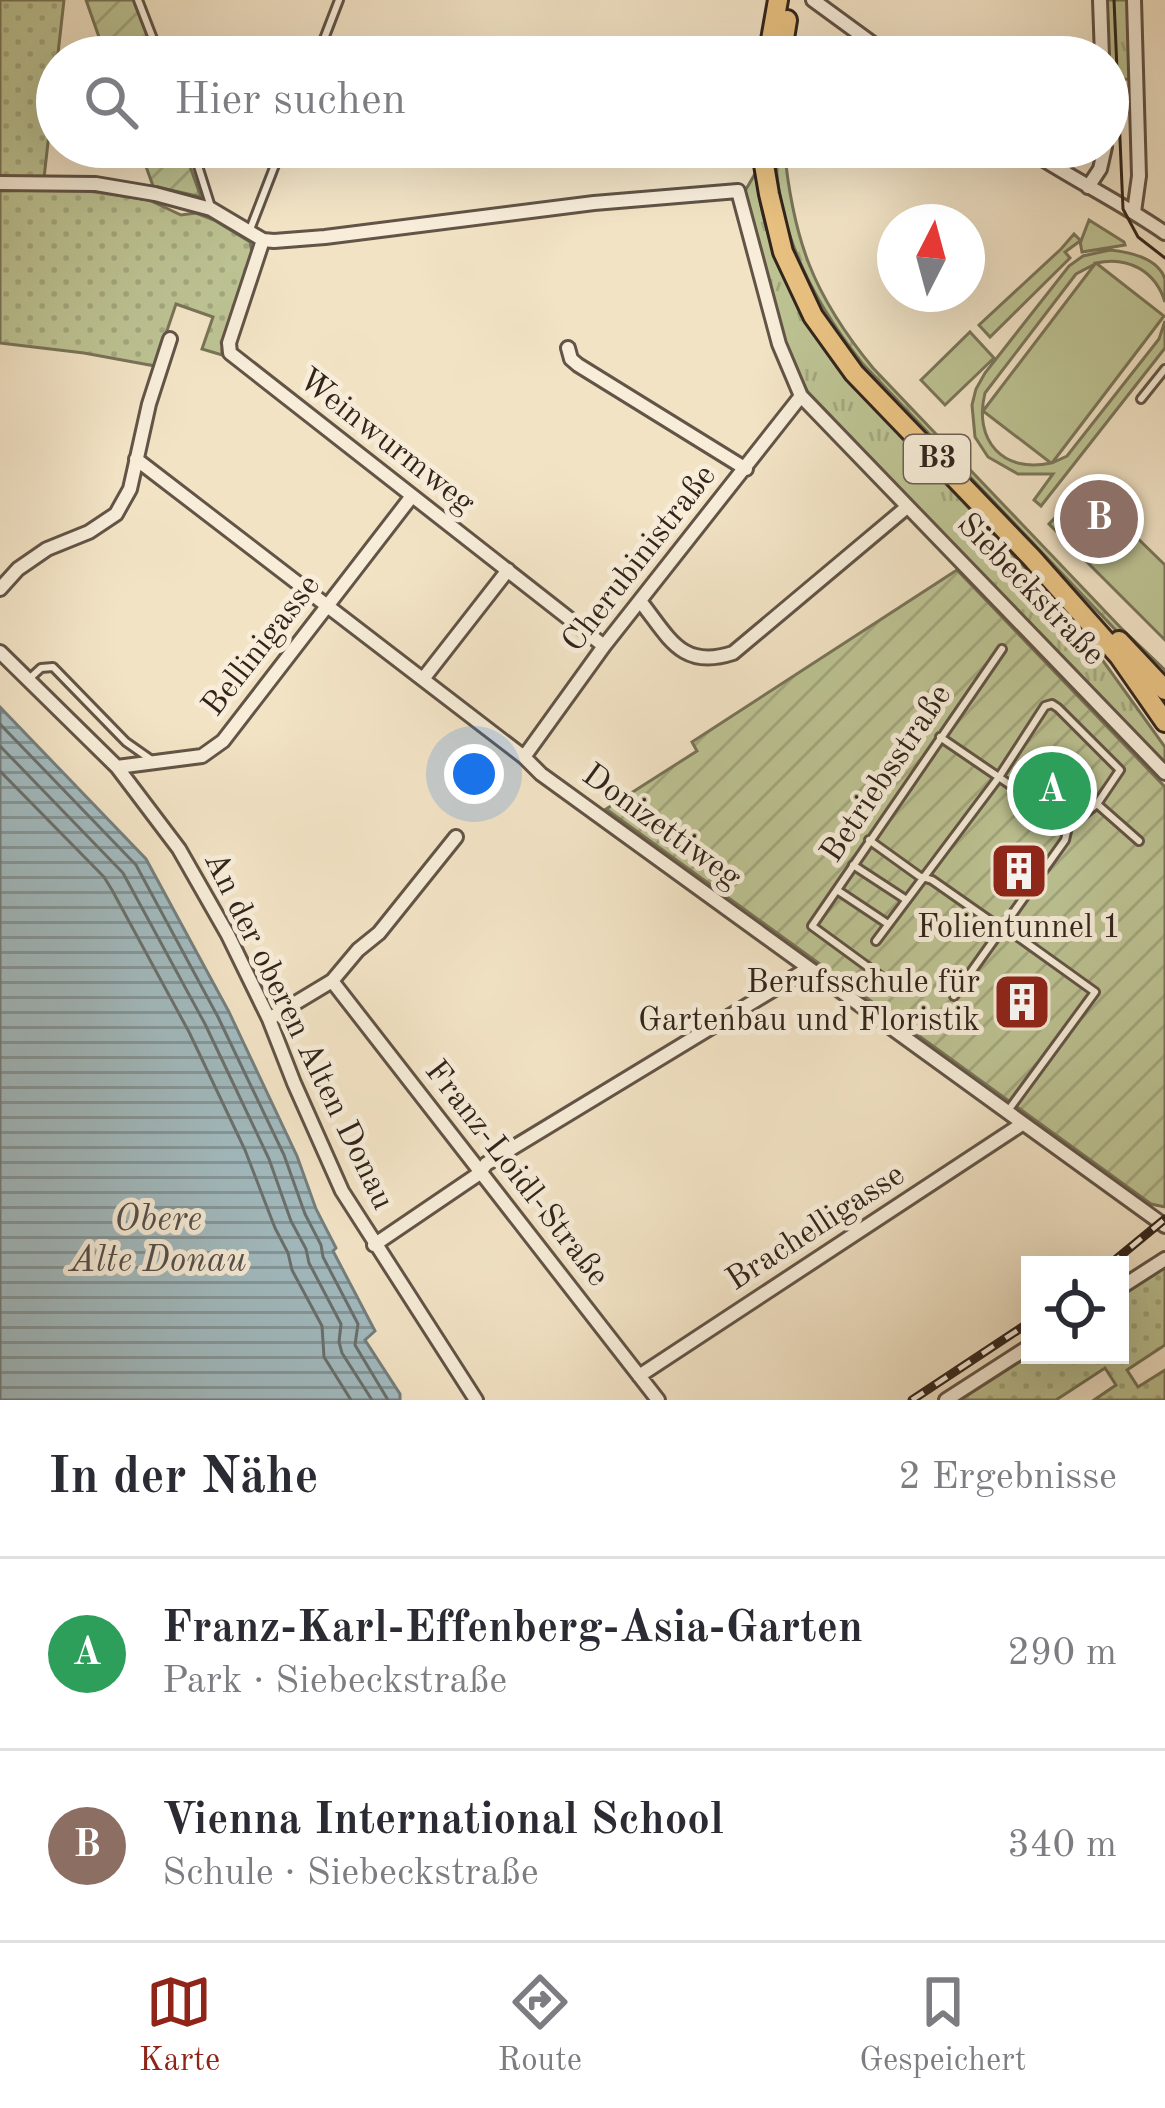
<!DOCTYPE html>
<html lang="de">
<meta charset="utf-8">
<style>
:root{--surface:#fff;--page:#f2f2f3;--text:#2b2b33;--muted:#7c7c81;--line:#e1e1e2;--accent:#8f2418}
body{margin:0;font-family:"Old Standard TT",serif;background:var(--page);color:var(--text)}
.controls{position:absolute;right:36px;bottom:36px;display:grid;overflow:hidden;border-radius:0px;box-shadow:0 12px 48px #0002}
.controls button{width:108px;height:108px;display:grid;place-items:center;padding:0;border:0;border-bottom:3px solid var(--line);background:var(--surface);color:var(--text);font:60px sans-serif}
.compass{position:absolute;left:877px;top:204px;width:108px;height:108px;border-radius:50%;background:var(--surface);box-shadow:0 12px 48px #0002;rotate:6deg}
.you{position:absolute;left:474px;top:774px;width:42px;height:42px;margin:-30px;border:9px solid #fff;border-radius:50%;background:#1a73e8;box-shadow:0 0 0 18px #1a73e833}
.badge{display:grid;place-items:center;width:78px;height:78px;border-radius:50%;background:var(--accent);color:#fff;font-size:39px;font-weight:700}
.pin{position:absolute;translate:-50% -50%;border:6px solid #fff;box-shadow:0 3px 12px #0006}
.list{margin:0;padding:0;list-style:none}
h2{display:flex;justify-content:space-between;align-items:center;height:156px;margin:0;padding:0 48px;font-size:51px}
h2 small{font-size:39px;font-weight:400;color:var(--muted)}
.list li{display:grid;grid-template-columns:78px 1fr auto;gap:36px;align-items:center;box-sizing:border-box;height:192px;padding:0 48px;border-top:3px solid var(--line)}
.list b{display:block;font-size:45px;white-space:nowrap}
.list p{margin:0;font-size:39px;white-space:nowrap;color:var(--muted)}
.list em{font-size:39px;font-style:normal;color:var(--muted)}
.icon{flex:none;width:66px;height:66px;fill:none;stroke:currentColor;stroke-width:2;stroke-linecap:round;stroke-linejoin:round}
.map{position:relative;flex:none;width:1165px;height:1400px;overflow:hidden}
.search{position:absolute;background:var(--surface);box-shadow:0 12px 48px #0002;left:36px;right:36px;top:36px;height:132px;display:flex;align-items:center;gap:30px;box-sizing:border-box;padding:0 42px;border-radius:66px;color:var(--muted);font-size:45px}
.sheet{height:540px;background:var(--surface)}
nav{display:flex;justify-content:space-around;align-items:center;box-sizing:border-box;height:168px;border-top:3px solid var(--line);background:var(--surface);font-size:33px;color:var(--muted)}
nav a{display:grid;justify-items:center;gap:6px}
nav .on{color:var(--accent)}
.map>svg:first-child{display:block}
.grass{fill:url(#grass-tufts);stroke:#787458;stroke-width:3}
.park{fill:url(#park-dots);stroke:#787458;stroke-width:3}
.garden{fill:url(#garden-furrows);stroke:#787458;stroke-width:3}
.pitch{fill:#bdc393;stroke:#787458;stroke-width:3;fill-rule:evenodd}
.water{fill:url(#water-rules);stroke:#757f7e;stroke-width:3}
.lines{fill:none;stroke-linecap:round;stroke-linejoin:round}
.shore{stroke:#6a706e;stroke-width:3}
.lane-casing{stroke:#625446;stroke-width:12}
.street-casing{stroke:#625446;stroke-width:18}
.primary-casing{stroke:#32241c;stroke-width:24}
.lane{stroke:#f7edd9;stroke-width:6}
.street{stroke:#f7edd9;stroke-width:12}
.primary{stroke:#e9c282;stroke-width:18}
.tram{stroke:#32241c;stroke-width:3}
.rail-casing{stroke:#32241c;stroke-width:9}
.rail{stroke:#f7edd9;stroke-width:4.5;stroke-dasharray:14;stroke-linecap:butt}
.labels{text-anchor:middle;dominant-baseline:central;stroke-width:10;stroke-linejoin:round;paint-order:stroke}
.shield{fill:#f7edd9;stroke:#6d6055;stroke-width:3}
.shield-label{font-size:30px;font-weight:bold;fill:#32241c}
.street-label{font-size:33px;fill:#32241c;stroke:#f7edd9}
.poi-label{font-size:33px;fill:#32241c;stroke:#f7edd9}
.water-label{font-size:36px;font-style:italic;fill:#54514d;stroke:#f7edd9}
</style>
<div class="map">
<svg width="1165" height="1400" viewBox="0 0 1165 1400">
<defs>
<pattern id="grass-tufts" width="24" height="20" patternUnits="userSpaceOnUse" patternTransform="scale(3)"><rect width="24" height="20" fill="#bdc393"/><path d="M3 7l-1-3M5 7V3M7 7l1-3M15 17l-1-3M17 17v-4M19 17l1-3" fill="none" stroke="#a3a77e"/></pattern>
<pattern id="park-dots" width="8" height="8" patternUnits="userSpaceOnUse" patternTransform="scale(3)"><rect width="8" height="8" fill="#bdc393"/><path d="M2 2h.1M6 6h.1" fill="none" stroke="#a3a77e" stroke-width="1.8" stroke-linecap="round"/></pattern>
<pattern id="garden-furrows" width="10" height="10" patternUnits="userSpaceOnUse" patternTransform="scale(3)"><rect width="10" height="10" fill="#bdc393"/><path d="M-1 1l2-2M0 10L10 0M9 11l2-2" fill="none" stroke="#a3a77e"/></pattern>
<pattern id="water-rules" width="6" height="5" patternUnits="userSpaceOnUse" patternTransform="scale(3)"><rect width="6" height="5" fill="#a2bbc0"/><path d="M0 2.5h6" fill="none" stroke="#85989b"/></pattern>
</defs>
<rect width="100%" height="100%" fill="#f2e3c5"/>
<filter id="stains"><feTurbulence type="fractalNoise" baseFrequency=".00167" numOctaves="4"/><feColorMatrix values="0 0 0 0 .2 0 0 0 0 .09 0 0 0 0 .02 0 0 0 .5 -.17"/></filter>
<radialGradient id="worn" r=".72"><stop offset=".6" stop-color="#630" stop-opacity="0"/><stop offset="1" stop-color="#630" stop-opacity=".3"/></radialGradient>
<path class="grass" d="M1106,0H1128L1131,79L1108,80Z
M776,147H784C793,240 813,295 873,368L1121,628L1165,670V682L862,363C813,301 774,228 776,147Z
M756,172C763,246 794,307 837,367L1073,619L1165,747V765L807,391L784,344L745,191Z"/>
<path class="park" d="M0,0H64L44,178L0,179Z
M75,189L149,200L181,215L196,213L214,220L250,242L252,253L222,349V355L202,349L213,317L176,304L155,366L84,353L0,343V191Z
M1165,1267V1345L1127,1370L1138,1387L1165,1370V1400H1094L1116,1385L1105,1368L1056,1400H960L1030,1355H1120V1296Z"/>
<path class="garden" d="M86,0H134L157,57H106Z
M139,147H183L201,197L153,186Z
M957,570L1165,787V1207L1151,1204L606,809L697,751L692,742Z"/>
<path class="pitch" d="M1089,220L1124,242L1125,245L1082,252L1080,241L1065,252L1070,258L990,337L979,325L1061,249L1074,234L1081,241Z
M1110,250C1129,252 1158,258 1165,279C1165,286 1165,294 1165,302C1155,270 1127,256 1096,263L1164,316L1052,463L1067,456L1159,339L1165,321V348L1041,506L1034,500L1053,474H1018L988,457L975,437L972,405L976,389L985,373L1069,266L1083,256ZM1095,264L983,411L1051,463C1003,474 973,440 985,393L1076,274Z
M970,332L994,358L945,405L921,380Z
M1085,487L1165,565V640L1049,524Z"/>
<path class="water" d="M0,707L146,859L229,1012L297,1156L316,1209L336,1248L333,1251L375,1331L365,1340L400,1394V1400H0Z"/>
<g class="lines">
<path class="shore" d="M0,724L136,865L218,1017L284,1155L305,1214L321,1245L323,1257L358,1324L355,1345L388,1400
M0,746L123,873L205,1024L242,1102L269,1159L291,1221L306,1249L309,1263L341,1324L339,1342L342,1353L372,1400
M0,771L104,877L112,890L189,1032L245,1150L275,1228L288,1253L292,1270L322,1326L324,1357L351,1400"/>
<defs>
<path id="lane" d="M138,0L160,57
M317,57L339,0
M192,147L211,207
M249,232L282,147
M1141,399L1165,369
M29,679L41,668L53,667L126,742L153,761
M940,737L1066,823L1068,827
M1097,804L1139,841
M869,840L919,876L932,880L1002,929L1010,931L1095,992L1007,1112
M853,865L905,899
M837,890L888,924
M876,941L999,777L1045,706L1052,704L1058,708L1120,770L1097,804L1068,827L1065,840L954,996
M890,983L812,926L1002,649"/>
<path id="street" d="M813,0L891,57
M1100,0L1102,57
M1134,0L1139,176L1134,212
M1024,147C1070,178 1119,201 1165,233
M0,183L96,184L155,194L211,209L263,240L274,241L325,237L594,203L738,191L779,344L801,396L1165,773
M1088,187L1100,169L1105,147
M263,240L229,343L230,353L604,646
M568,348L571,359L578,365L746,469
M136,459L524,757L541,774L1165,1226
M0,589L18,569L47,549L89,532L116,514L130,489L149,404L170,339
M640,601C669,637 681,670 733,653L907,507
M0,652L117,767L179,849L228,935L269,1019L294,1083L342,1191L476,1400
M423,679L508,570
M524,757L604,646L801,396
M117,767L202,756L223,741L412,496
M332,981L658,1400
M269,1019L332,981L358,950L379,933L456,837
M374,1245L480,1173L486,1164L809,968
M1120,1288L1165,1259
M639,1376L1022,1124
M946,1400L1030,1346"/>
<path id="primary" d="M768,57L778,0
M781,57L787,20
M761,147L769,194L783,252L813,316L854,373L1031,557L1119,656L1165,722
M1119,641L1165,690"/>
</defs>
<use href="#lane" class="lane-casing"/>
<use href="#street" class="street-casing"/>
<use href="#primary" class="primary-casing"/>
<use href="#lane" class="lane"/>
<use href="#street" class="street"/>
<use href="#primary" class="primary"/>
<path class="tram" d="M1114,0L1123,209L1138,237L1165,258"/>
<defs>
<path id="rail" d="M1109,1265L1165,1219
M912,1400L1030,1322"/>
</defs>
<use href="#rail" class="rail-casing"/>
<use href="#rail" class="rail"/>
</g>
<defs>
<symbol id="building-square" viewBox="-11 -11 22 22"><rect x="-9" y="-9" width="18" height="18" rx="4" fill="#8f2418" stroke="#f7edd9"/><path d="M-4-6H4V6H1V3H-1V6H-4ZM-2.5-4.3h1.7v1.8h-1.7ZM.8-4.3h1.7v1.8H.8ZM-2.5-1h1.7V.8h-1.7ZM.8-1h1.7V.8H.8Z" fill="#fff"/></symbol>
</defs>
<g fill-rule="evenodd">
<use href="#building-square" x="986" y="838" width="66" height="66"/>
<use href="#building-square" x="989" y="969" width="66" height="66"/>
</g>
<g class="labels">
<rect class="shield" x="904" y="435" width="66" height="48" rx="9"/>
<g class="shield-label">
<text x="937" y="459">B3</text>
</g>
<g class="street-label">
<text transform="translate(386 442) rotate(38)">Weinwurmweg</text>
<text transform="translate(640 559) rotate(-52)">Cherubinistraße</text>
<text transform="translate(1030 590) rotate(46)">Siebeckstraße</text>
<text transform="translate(262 646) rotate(-52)">Bellinigasse</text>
<text transform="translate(887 774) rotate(-56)">Betriebsstraße</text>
<text transform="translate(661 827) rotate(36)">Donizettiweg</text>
<text transform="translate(298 1031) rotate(64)">An der oberen Alten Donau</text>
<text transform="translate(516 1174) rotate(52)">Franz-Loidl-Straße</text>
<text transform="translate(816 1228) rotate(-33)">Brachelligasse</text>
</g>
<g class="poi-label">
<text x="1019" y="928">Folientunnel 1</text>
<text x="980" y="983" text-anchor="end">Berufsschule für<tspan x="980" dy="38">Gartenbau und Floristik</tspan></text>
</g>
<g class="water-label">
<text x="158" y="1221">Obere<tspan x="158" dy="41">Alte Donau</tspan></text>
</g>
</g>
<rect width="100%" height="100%" filter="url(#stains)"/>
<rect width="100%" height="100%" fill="url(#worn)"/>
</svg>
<div class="controls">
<button><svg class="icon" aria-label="locate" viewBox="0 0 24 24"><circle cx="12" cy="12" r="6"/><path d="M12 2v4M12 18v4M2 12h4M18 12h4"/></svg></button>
</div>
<svg class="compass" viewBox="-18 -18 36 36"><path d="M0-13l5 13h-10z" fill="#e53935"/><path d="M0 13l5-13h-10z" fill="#7c7c81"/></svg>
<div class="you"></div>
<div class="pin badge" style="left:1052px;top:791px;background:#2e9e5b">A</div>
<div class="pin badge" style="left:1099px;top:519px;background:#8d6e63">B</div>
<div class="search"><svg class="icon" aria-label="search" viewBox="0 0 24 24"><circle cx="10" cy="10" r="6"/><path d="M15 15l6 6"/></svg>Hier suchen</div>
</div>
<section class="sheet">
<h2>In der Nähe<small>2 Ergebnisse</small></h2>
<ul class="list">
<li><span class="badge" style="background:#2e9e5b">A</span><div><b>Franz-Karl-Effenberg-Asia-Garten</b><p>Park · Siebeckstraße</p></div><em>290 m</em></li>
<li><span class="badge" style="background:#8d6e63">B</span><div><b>Vienna International School</b><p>Schule · Siebeckstraße</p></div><em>340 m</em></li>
</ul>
</section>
<nav>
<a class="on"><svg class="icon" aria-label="map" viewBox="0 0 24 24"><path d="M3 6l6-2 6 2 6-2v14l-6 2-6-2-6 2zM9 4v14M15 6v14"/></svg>Karte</a>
<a><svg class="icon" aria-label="directions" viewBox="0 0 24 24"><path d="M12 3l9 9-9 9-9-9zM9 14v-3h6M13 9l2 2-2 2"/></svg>Route</a>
<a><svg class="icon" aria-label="saved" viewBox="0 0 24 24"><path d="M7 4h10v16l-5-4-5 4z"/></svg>Gespeichert</a>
</nav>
